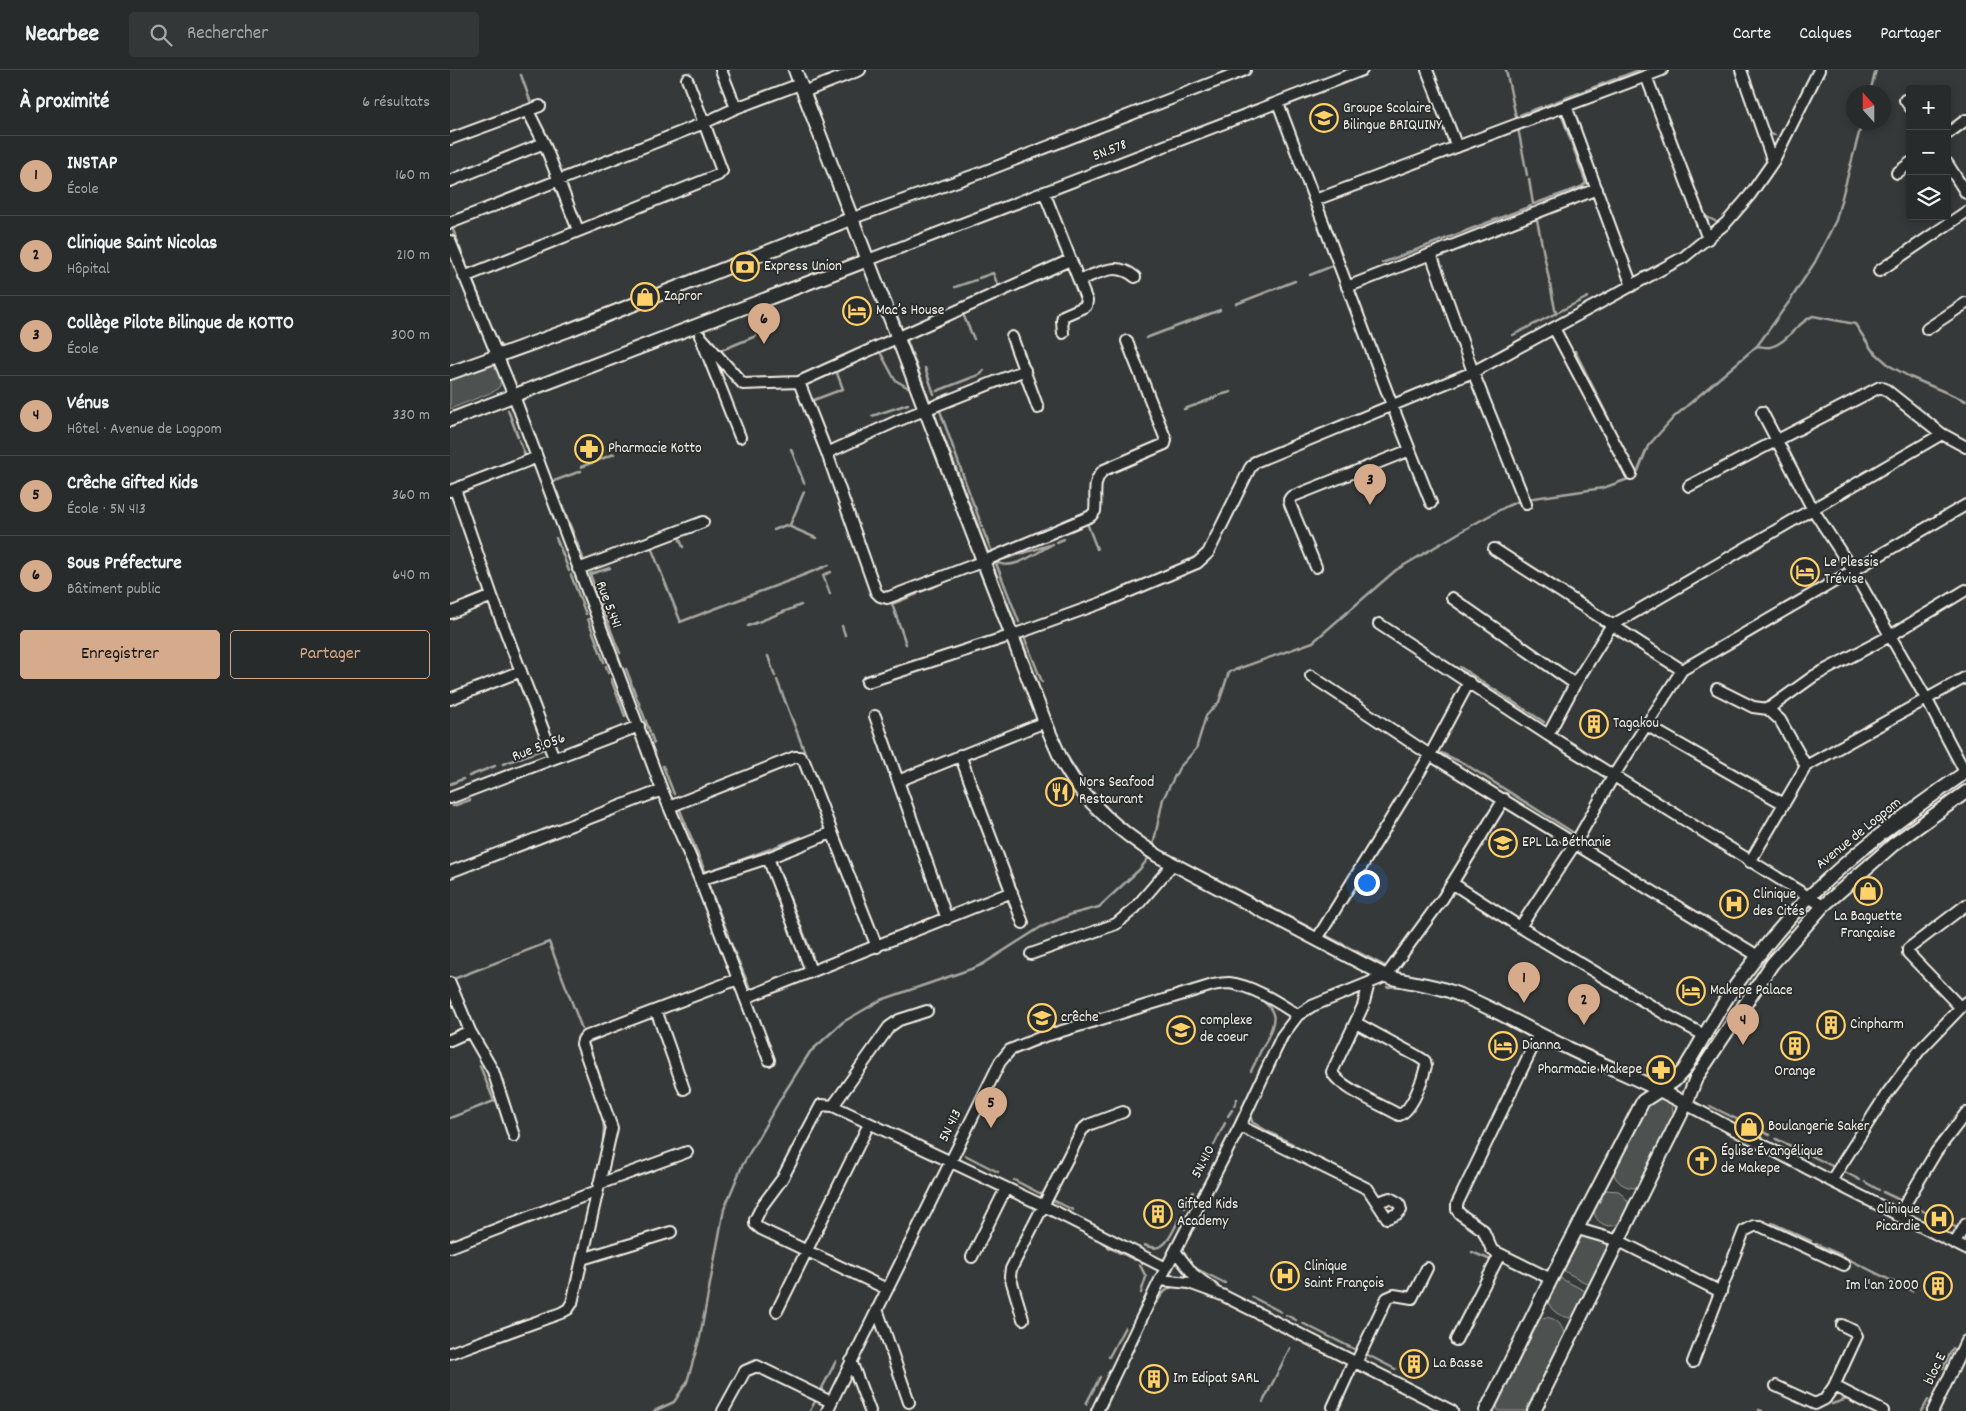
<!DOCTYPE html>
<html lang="fr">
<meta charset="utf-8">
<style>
:root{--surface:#282b2b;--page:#343737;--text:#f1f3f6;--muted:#a5a7a9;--line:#444747;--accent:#d6ab8b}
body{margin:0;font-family:Dekko,sans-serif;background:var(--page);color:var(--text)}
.controls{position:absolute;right:15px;top:15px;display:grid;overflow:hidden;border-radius:5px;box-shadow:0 2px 8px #0003}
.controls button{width:45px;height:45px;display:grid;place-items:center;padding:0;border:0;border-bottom:1px solid var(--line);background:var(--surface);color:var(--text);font:25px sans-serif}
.compass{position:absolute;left:1396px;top:15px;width:45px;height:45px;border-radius:50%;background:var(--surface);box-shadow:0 2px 8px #0003;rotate:339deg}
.you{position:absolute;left:916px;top:812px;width:18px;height:18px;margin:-12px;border:4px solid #fff;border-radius:50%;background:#1a73e8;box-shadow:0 0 0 8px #1a73e833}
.badge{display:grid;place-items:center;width:32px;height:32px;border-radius:50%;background:var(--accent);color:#111;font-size:16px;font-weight:700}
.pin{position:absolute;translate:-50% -41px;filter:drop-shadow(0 1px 2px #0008)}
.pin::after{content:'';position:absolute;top:26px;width:18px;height:15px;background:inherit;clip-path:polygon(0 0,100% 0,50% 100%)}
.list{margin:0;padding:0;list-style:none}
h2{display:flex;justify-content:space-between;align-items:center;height:65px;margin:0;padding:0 20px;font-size:21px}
h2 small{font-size:16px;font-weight:400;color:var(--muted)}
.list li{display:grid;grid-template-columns:32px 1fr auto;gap:15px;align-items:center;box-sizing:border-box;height:80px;padding:0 20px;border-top:1px solid var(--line)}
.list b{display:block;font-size:19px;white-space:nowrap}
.list p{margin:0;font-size:16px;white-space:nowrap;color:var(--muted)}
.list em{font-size:16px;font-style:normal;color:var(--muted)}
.actions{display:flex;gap:10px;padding:15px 20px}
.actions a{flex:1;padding:11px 0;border:1px solid var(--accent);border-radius:5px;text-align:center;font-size:18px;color:var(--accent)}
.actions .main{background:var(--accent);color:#111}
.icon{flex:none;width:28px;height:28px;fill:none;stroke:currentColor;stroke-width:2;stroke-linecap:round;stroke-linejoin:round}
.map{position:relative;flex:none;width:1516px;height:1341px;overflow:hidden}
header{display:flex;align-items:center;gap:30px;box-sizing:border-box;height:70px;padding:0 25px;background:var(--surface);border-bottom:1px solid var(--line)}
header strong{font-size:24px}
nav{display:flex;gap:28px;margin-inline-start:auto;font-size:18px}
.search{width:350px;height:45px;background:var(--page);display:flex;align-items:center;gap:12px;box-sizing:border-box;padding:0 18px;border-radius:5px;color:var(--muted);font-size:19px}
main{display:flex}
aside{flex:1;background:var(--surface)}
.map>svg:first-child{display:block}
.green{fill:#4e514f;stroke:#a1a19c}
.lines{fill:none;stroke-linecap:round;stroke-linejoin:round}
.stream{stroke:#a8a7a1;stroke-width:2.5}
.minor-casing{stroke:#f4f1e8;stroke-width:14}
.major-casing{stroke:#f4f1e8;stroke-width:16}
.minor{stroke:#2a2d2e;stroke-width:10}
.major{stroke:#2a2d2e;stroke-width:12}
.labels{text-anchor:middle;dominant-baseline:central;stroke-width:4;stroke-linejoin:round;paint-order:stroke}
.poi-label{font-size:15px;fill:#f4f1e8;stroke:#2a2d2e;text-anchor:start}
.street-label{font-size:15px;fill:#f4f1e8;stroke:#2a2d2e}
</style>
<header>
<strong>Nearbee</strong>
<div class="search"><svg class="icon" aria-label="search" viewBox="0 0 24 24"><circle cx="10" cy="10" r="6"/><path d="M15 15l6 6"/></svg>Rechercher</div>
<nav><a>Carte</a><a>Calques</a><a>Partager</a></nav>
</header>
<main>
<aside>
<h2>À proximité<small>6 résultats</small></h2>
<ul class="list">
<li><span class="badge">1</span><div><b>INSTAP</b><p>École</p></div><em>160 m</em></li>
<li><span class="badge">2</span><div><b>Clinique Saint Nicolas</b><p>Hôpital</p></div><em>210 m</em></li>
<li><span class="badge">3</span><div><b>Collège Pilote Bilingue de KOTTO</b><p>École</p></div><em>300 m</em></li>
<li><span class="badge">4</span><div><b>Vénus</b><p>Hôtel · Avenue de Logpom</p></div><em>330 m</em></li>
<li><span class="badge">5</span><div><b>Crêche Gifted Kids</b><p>École · 5N 413</p></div><em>360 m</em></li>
<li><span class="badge">6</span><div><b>Sous Préfecture</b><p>Bâtiment public</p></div><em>640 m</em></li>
</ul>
<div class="actions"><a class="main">Enregistrer</a><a>Partager</a></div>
</aside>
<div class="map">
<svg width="1516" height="1341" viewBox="0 0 1516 1341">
<rect width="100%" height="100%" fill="#363939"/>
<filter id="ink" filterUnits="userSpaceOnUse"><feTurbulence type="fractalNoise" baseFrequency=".02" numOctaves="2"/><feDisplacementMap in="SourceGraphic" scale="10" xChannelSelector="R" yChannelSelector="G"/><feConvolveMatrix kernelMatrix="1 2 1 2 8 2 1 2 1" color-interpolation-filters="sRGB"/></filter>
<g filter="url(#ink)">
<path class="green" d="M41,292C50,297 51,306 50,316L45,321L0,339V307Z
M1207,1028L1218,1031L1222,1036L1224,1047L1191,1115L1187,1118C1175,1118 1166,1113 1163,1101L1196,1034Z
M1156,1120L1169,1121L1178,1131C1178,1177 1120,1151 1156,1120Z
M1133,1163L1160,1171V1176L1140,1215L1114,1201Z
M1110,1208L1137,1222L1125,1245L1120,1248C1110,1246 1102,1242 1098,1232Z
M1096,1247C1106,1249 1111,1253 1114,1263L1076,1341H1048L1047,1336L1090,1249Z"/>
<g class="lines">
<path class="stream" d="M278,0H279
M1056,0L1066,47
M71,5L81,33
M1420,22L1426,0
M1095,36L1189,0
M1070,45L1091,37
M1068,58L1077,105
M1316,62L1317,64L1325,65
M1079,109L1083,134
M1084,134L1131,117L1136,113L1112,46
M1086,145L1106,244
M1255,146L1265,151
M1,155L8,172
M9,176L16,193
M932,193L1081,136
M598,205L619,197
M860,205L885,195L884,193
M21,206L26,219
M529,208L543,203L549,218
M433,211L451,256
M505,217L526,210
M28,223L37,247
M786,234L845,211
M512,242L524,269
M1063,265L1138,227
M456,268L474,316
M696,268L770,240
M46,271L54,279
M443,274L454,301
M1307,276C1311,276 1316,278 1320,277C1337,274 1347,252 1363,246L1405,254L1422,280L1440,296L1460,307L1516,331
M429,280L445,310L457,317
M1125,281L1159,349
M267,282L306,266
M475,298L484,324
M487,321L531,304L534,300
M770,325L781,322
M761,329L768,326
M361,331L393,319L385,298
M748,334L759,330
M489,338L524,436
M734,339L746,335
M58,340L68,367
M483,340L492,364
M422,346L458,334
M362,361L371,382
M493,365L511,411
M69,370L76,387
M341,379L354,413
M131,397L164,384
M104,411L131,401
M511,413L529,458
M107,422L133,488
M1077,429L1153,418L1181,408L1188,401L1198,376L1224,347L1307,276L1339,232L1365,192L1386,150L1412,52
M525,437L532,457
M340,455L354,422
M623,459L637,453L647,479
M324,460L336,455L366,468
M529,460L538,483
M533,460L542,482
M228,465L233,477
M106,468L109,475
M607,472L614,469
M110,477L119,501
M201,477L230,550
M546,492C563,502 587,482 603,474L554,489
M542,493L565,553
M546,493L569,552
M528,498L542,531
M1094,502L1099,509
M121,505L136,544
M346,508L379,495
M470,522L488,515
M380,524L373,505L381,502
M298,526L344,509
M149,528L140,504L160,498
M150,531L166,574
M138,549L154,592
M230,552L296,527
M298,556L351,535
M392,556L395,565
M573,564L592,612
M570,566L588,613
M456,574L442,534L467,524
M167,576L170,583
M318,586L325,606
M156,596L158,603
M1010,597L1094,652
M176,599L181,612
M161,609L175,646
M327,610L357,688
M181,613L200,662
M0,623L12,619
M201,665L204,673
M615,683L633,711L665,747
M991,683L1015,694L1124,763
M53,694L94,679
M213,696L224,724
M19,706L45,696
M0,714L13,709
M519,724L553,815
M3,736L20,730
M230,740L256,804
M703,776L713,729L729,698L746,679L756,646L769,632L779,602L863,572L946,500L1024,454L1057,436L1072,430
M481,789L484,797
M727,789L857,856
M325,790L335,814
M270,798L351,767
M257,811L278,864
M337,821L363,887
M413,828L428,864
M877,866L939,898
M279,869L302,923
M1,910L99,872L132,959
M937,917L950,916
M809,928C828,941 826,950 817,969
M887,931L913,922
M1024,938L1055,953
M1059,956L1072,962
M137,970L152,1013
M585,976L593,973
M812,979L816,971
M558,990L564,985
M806,991L811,980
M801,1001L805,993
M818,1007L840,964
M784,1036L787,1029
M1260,1036L1305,1058
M801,1042L802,1052L817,1061
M152,1044L154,1058L153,1071
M778,1046L782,1040
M0,1048L44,1031L30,996
M1308,1060L1320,1065
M819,1062L843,1074
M1326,1069L1345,1078
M764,1075L775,1053
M1358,1084L1384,1097
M515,1085L548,1102
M1322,1086L1336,1093
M1391,1100L1410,1110
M564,1110L595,1126
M1415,1112L1429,1120
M1433,1122L1454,1132
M601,1129L623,1140
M1459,1134L1487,1148
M735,1138L743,1122
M1490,1149L1507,1158
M1322,1153L1361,1171
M1366,1174L1391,1185
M694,1175C715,1185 721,1165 729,1149
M658,1177L666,1181
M668,1182L676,1185
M1022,1182L1043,1191L1042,1193
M677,1186L686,1190
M1394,1187L1462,1221
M690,1195L696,1207L691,1223
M743,1197L775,1213
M802,1227L831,1242
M707,1232C712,1224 716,1218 725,1216
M836,1245L846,1250
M852,1253L906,1280
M683,1281L691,1263
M914,1283L945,1299
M659,1287L675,1257
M1493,1298L1503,1278
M370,1322L386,1291
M813,1332L840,1278
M636,1334L650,1307
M1382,1334L1400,1328
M978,1335L990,1341
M362,1337L367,1328
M1309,1340L1312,1341
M204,1341L224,1332L237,1312L250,1267L274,1139L292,1096L331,1028L360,982L393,952L431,930L524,898L533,894L591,857L622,844L649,837L690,799L700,786
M360,1341L361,1339
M654,1341L667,1313
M1472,1341L1478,1330"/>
<defs>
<path id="minor" d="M271,0L286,38L350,14
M977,0L1007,77
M1291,0L1323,92
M1196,6L1258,169
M353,22L410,0
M1455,30L1460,37
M828,33L942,335L981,433
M1116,36L1182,216
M78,41L94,73
M1497,64L1516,50
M0,69L90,36
M1497,93L1516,123
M1447,103L1460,93
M0,111L94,73L128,160
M594,122L637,231L636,236L613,246L612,251L613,263
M865,130L1212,0
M403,148L533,102L795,0
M0,153L254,53L237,9
M0,171L64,326L212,720L250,810L319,990
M981,184L1023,302L1076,434
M418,190L912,0
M1429,201L1516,142
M14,207L268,105L272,101L254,53L286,38
M629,210C650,203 666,191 685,207
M897,217L1147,119
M1104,258L1181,404
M1477,259L1516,233
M250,266L293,314L349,312L620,190
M562,267L588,338
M253,273L290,367
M349,312L377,383L447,351L575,300
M1312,342L1362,438L1403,501L1477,630L1516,704
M377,383L426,522L430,526L437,528L534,491L641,446L645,441C647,426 641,411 654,400L715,374L716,370L677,271
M1239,416L1430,317L1435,319L1492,364L1516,377
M5,419L42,526L104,688
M0,421L85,388
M1044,479L1232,600
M866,497L840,434L839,430L841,427L960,380
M128,499L253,452
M1002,528L1125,614
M0,543L42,526
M929,554L1098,665L1373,836
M861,606L980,685L1308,886
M417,612L563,565L654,532L747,493L758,483L800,398L805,392L1023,302L1234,187L1276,153L1300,125L1323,92L1369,0
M1267,619L1303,637L1318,639L1330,650L1356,696
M0,629L71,601
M1318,639L1364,606L1440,566L1516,520
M425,646L497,849
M1196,655L1334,734
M1098,665L1125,614L1161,556L1492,364
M510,685L573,853
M448,711L595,652
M0,728L189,656
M219,737L345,687H350L354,691L427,877
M318,788L361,901
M1300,792L1356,696L1516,607
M0,802L212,720
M250,810L318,788L381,763
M1002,813L1070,857
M867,869L980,685L1019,612
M581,884L666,854L685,838L723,794
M0,913L20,961L0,970
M295,928L562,822
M1510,937L1458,883V879L1516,835
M206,940L234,1019
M906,953L967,986L975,991L976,996C973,1009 962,1041 949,1045C934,1036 888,1017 882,1002L913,936L919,913
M20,961L43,1001L64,1066
M1089,964L1007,1134V1140L1010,1144L1033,1160L1042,1180L1101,1209
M1254,965L1215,944L1070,857L1125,774L1164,705L1232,600L1516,435
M1236,1034L1381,1111L1516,1179
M383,1036L439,957L449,950L477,941
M790,1056L918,1119L937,1148L947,1144L951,1140L949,1133L940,1128L928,1132
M1381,1111L1436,1025L1469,981L1516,932
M149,1114L237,1082
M1448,1146L1486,1082L1516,1043
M1128,1159L1169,1171L1271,1222
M1505,1173L1516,1154
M0,1177L147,1121
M725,1181L743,1204L763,1219
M522,1187L556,1118
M132,1189L221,1162
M710,1210L739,1213L772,1225L1002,1341
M437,1219L311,1159L305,1154V1150L312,1136L332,1109L371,1035L383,1036L594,1136L716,1198
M427,1239L459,1332
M327,1241L419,1054
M573,1249L560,1206L561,1199L632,1060L638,1055L673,1042
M1006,1270L1050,1184
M0,1283L111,1243L118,1239L122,1233L162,1058L132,974L133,970L135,967L288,909
M401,1291L420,1341
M1243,1292L1294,1161L1304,1156H1310L1394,1195
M906,1293L937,1228L944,1225L962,1228L977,1198
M1326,1316L1365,1334L1375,1329L1384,1316L1407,1266L1404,1261L1392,1255
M1384,1316L1433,1341
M883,1337L904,1291
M273,1341L295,1301L307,1296L381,1332
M377,1341L550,992L560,980L589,968L763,915C768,914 774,913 779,913C804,916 828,933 848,945
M647,1341L710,1210L790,1056L832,966L848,945L862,936L936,906L993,828L1054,729
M1483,1341L1516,1271"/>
<path id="major" d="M345,0L595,652C601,666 607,681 614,695C636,734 671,762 708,786L936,906C956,913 978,913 999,921C1040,935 1076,959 1116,977C1156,997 1198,1012 1236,1034
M0,303L119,260L403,148
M0,350L418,190
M1036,1341L1101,1209L1193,1031L1224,1011L1234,1000C1250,974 1264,947 1281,922C1303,891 1334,852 1361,825C1408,779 1462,739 1516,702
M1084,1341L1236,1034L1246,1008L1322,894L1373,836L1444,774L1516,722"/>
</defs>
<use href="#minor" class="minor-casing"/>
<use href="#major" class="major-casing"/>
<use href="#minor" class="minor"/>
<use href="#major" class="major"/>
</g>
</g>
<defs>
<symbol id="school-ring" viewBox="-11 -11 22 22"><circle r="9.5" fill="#2a2d2e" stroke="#ffd166" stroke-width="1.5"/><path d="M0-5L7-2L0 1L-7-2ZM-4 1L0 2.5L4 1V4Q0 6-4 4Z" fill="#ffd166"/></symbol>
<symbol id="bank-ring" viewBox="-11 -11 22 22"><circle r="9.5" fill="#2a2d2e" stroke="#ffd166" stroke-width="1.5"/><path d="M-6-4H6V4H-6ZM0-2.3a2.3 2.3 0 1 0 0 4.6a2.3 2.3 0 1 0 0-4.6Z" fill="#ffd166"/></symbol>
<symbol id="shop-ring" viewBox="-11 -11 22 22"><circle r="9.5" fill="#2a2d2e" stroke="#ffd166" stroke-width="1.5"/><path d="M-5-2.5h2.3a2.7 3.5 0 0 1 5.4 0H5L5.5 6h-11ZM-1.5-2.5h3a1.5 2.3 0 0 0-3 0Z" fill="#ffd166"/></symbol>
<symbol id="hotel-ring" viewBox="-11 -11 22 22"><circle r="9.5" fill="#2a2d2e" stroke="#ffd166" stroke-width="1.5"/><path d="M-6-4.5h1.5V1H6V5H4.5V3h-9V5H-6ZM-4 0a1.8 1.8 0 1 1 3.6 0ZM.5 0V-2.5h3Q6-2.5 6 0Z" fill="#ffd166"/></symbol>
<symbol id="pharmacy-ring" viewBox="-11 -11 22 22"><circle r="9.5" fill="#2a2d2e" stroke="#ffd166" stroke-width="1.5"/><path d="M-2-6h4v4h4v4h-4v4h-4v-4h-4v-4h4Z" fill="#ffd166"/></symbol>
<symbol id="building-ring" viewBox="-11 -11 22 22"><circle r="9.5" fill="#2a2d2e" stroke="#ffd166" stroke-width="1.5"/><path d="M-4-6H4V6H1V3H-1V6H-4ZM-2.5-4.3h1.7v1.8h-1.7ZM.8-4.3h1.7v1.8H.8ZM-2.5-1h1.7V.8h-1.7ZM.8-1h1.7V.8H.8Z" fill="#ffd166"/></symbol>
<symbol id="restaurant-ring" viewBox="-11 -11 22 22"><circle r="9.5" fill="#2a2d2e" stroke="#ffd166" stroke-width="1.5"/><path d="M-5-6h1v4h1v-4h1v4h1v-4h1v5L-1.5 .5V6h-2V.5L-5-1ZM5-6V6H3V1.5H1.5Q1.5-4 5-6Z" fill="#ffd166"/></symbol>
<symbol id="hospital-ring" viewBox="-11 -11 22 22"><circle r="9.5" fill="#2a2d2e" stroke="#ffd166" stroke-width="1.5"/><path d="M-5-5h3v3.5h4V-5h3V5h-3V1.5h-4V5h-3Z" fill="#ffd166"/></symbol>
<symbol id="church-ring" viewBox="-11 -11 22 22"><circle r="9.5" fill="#2a2d2e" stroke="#ffd166" stroke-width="1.5"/><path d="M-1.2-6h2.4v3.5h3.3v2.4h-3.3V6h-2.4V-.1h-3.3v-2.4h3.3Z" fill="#ffd166"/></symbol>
</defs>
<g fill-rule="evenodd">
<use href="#school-ring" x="858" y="32" width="32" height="32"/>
<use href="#bank-ring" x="279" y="181" width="32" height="32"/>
<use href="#shop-ring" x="179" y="211" width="32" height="32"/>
<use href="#hotel-ring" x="391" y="225" width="32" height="32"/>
<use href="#pharmacy-ring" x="123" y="363" width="32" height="32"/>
<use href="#hotel-ring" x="1339" y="486" width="32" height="32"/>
<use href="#building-ring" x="1128" y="638" width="32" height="32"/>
<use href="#restaurant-ring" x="594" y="706" width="32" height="32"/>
<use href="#school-ring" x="1037" y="757" width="32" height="32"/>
<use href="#shop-ring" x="1402" y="805" width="32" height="32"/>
<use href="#hospital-ring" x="1268" y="818" width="32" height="32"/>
<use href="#hotel-ring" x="1225" y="905" width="32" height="32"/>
<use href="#school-ring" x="576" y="932" width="32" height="32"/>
<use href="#building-ring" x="1365" y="939" width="32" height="32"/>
<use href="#school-ring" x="715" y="944" width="32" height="32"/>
<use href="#hotel-ring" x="1037" y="960" width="32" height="32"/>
<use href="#building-ring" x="1329" y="960" width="32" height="32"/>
<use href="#pharmacy-ring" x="1195" y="984" width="32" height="32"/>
<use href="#shop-ring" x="1283" y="1041" width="32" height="32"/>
<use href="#church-ring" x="1236" y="1075" width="32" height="32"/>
<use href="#building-ring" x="692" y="1128" width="32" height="32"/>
<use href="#hospital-ring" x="1473" y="1133" width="32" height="32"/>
<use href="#hospital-ring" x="819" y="1190" width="32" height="32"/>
<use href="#building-ring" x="1472" y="1200" width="32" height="32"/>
<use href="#building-ring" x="948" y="1278" width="32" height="32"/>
<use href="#building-ring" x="688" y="1293" width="32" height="32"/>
</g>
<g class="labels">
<g class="poi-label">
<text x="893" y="39">Groupe Scolaire<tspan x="893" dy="17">Bilingue BRIQUINY</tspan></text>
<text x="314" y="197">Express Union</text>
<text x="214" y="227">Zapror</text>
<text x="426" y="241">Mac’s House</text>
<text x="158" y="379">Pharmacie Kotto</text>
<text x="1374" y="493">Le Plessis<tspan x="1374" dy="17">Trévise</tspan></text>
<text x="1163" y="654">Tagakou</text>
<text x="629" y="713">Nors Seafood<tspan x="629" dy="17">Restaurant</tspan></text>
<text x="1072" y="773">EPL La Béthanie</text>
<text x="1303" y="825">Clinique<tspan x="1303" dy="17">des Cités</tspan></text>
<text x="1418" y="847" text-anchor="middle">La Baguette<tspan x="1418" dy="17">Française</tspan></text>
<text x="1260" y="921">Makepe Palace</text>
<text x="611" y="948">crêche</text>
<text x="750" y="951">complexe<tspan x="750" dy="17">de coeur</tspan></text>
<text x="1400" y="955">Cinpharm</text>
<text x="1072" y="976">Dianna</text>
<text x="1192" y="1000" text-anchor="end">Pharmacie Makepe</text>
<text x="1345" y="1002" text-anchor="middle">Orange</text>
<text x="1318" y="1057">Boulangerie Saker</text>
<text x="1271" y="1082">Église Évangélique<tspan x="1271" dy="17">de Makepe</tspan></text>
<text x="727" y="1135">Gifted Kids<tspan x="727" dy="17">Academy</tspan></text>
<text x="1470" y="1140" text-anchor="end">Clinique<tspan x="1470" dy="17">Picardie</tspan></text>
<text x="854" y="1197">Clinique<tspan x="854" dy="17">Saint François</tspan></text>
<text x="1469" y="1216" text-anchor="end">Im l'an 2000</text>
<text x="983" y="1294">La Basse</text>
<text x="723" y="1309">Im Edipat SARL</text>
</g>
<g class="street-label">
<text transform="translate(660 81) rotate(-21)">5N.578</text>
<text transform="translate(158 535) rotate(69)">Rue 5.441</text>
<text transform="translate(89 678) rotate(-21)">Rue 5.056</text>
<text transform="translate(1409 764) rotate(-39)">Avenue de Logpom</text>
<text transform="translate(501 1056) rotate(-64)">5N 413</text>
<text transform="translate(754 1092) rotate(-63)">5N.410</text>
<text transform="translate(1486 1299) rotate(-65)">bloc E</text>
</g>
</g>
</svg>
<div class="controls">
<button>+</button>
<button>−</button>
<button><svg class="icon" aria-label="layers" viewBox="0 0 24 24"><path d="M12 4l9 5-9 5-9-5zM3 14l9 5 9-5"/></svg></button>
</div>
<svg class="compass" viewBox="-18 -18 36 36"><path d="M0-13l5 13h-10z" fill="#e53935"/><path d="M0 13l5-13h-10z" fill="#a5a7a9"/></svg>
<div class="you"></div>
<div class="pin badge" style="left:1074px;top:933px">1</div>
<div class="pin badge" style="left:1134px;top:955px">2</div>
<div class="pin badge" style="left:920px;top:435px">3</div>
<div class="pin badge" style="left:1293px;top:975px">4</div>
<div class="pin badge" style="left:541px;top:1058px">5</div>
<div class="pin badge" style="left:314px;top:274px">6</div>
</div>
</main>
